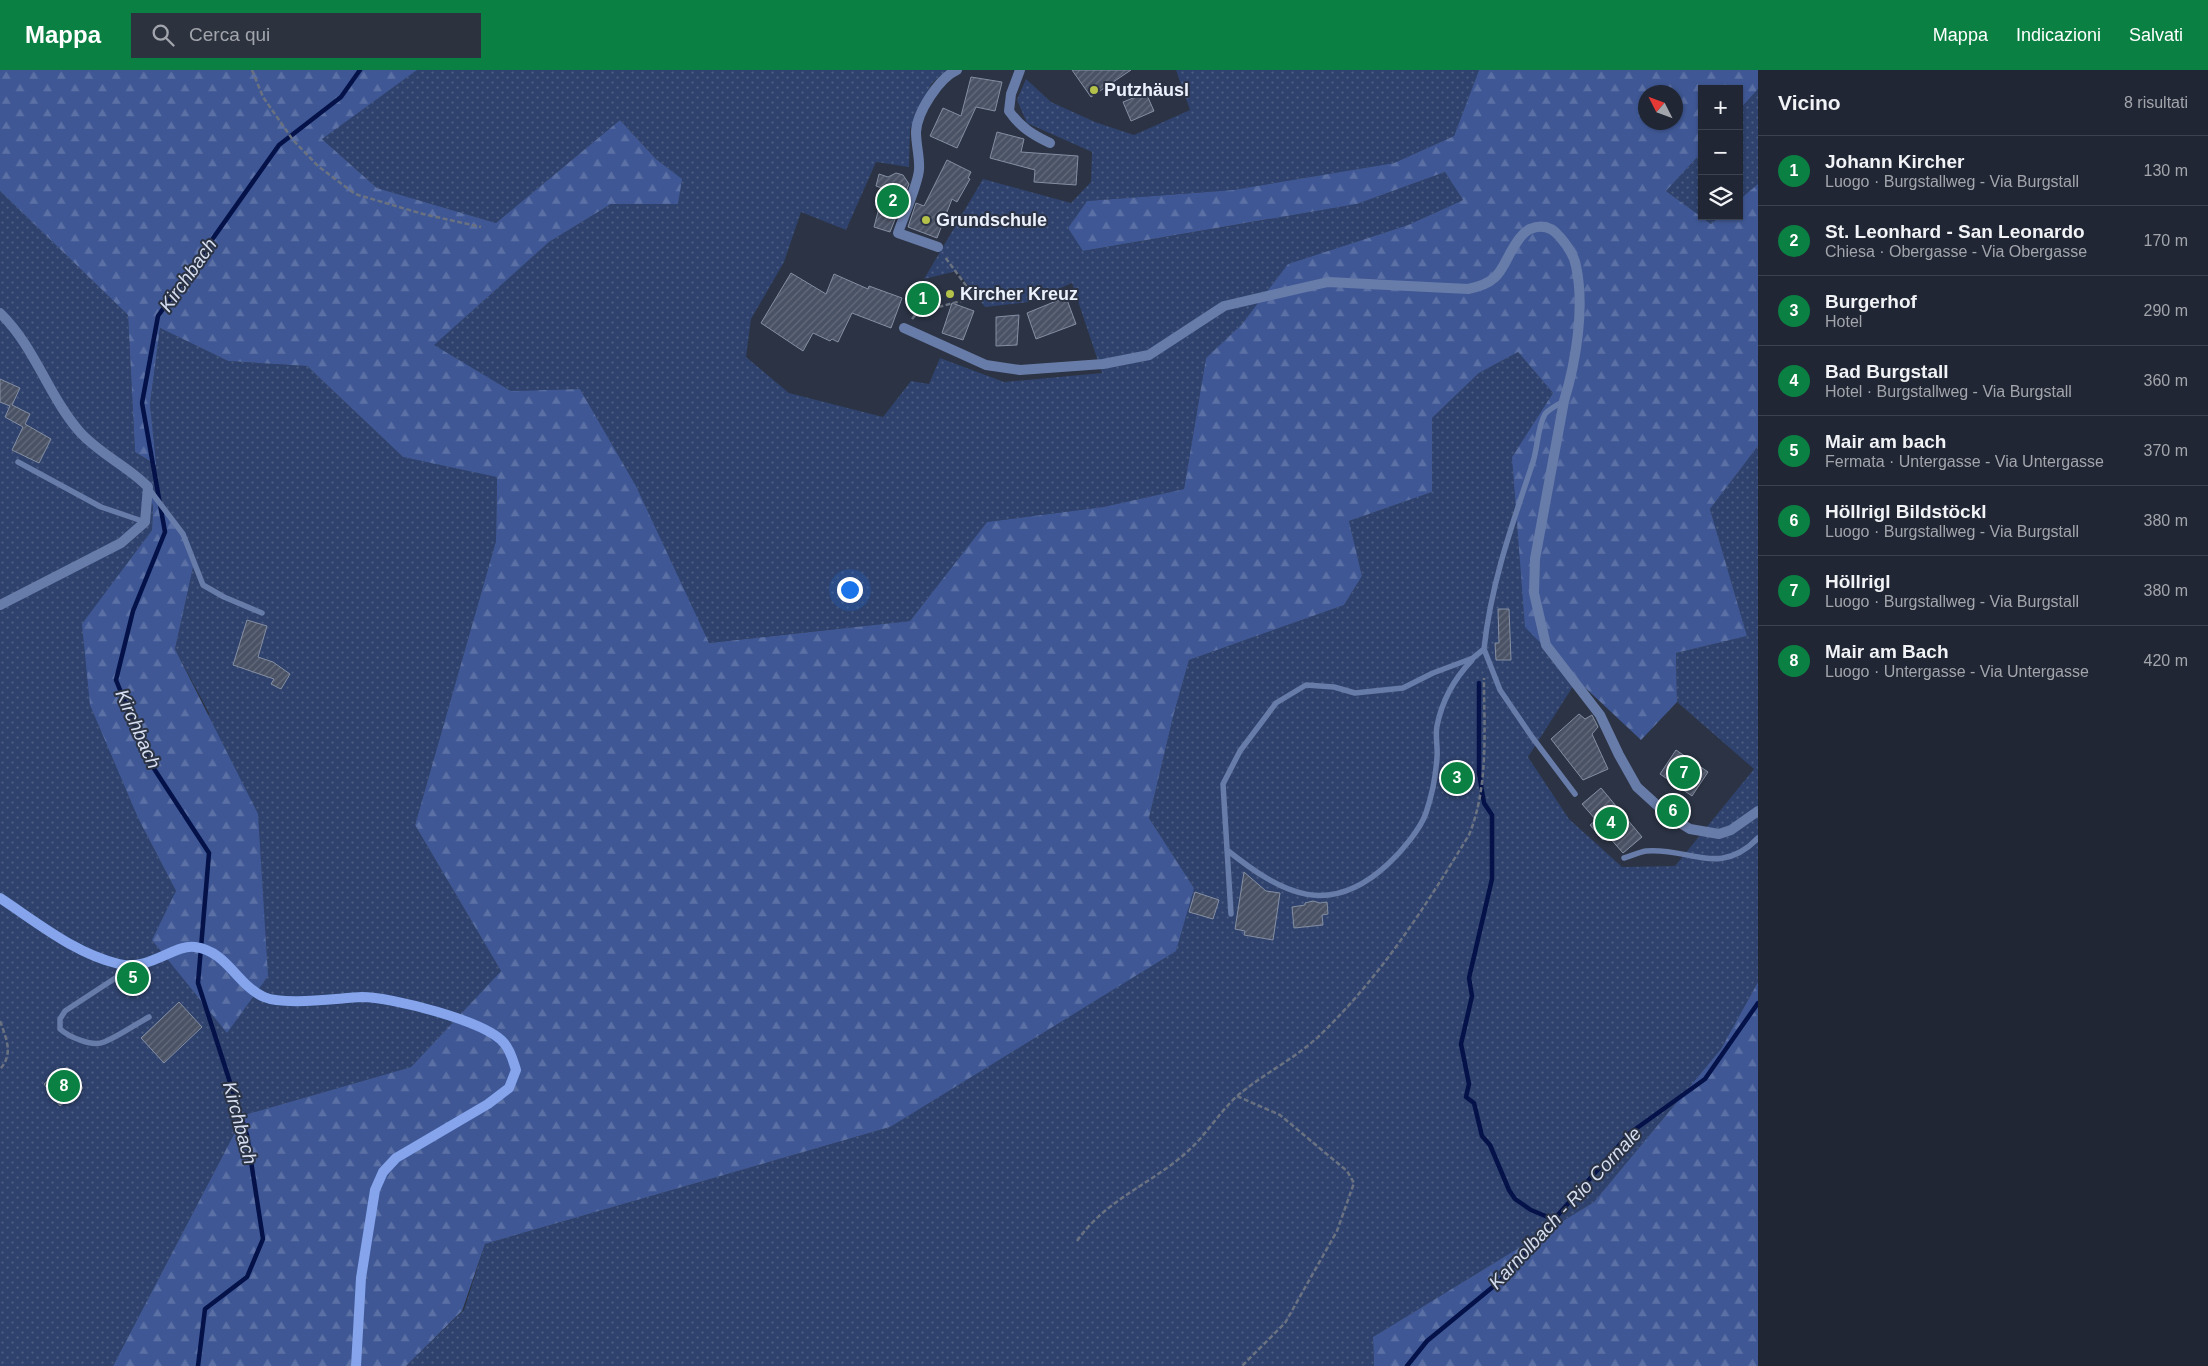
<!DOCTYPE html>
<html lang="it">
<meta charset="utf-8">
<style>
:root{--surface:#202633;--page:#2d323f;--text:#f1f3f6;--muted:#a2a5ac;--line:#3d434e;--accent:#0b8043}
body{margin:0;font-family:Arial,sans-serif;background:var(--page);color:var(--text)}
.controls{position:absolute;right:15px;top:15px;display:grid;overflow:hidden;border-radius:0px;box-shadow:0 1px 4px #0004}
.controls button{width:45px;height:45px;display:grid;place-items:center;padding:0;border:0;border-bottom:1px solid var(--line);background:var(--surface);color:var(--text);font:25px sans-serif}
.compass{position:absolute;left:1638px;top:15px;width:45px;height:45px;border-radius:50%;background:var(--surface);box-shadow:0 1px 4px #0004;rotate:312deg}
.you{position:absolute;left:849px;top:519px;width:18px;height:18px;margin:-12px;border:4px solid #fff;border-radius:50%;background:#1a73e8;box-shadow:0 0 0 8px #1a73e833}
.badge{display:grid;place-items:center;width:32px;height:32px;border-radius:50%;background:var(--accent);color:#fff;font-size:16px;font-weight:700}
.pin{position:absolute;translate:-50% -50%;border:2px solid #fff;box-shadow:0 1px 5px #0006}
.list{margin:0;padding:0;list-style:none}
h2{display:flex;justify-content:space-between;align-items:center;height:65px;margin:0;padding:0 20px;font-size:21px}
h2 small{font-size:16px;font-weight:400;color:var(--muted)}
.list li{display:grid;grid-template-columns:32px 1fr auto;gap:15px;align-items:center;box-sizing:border-box;height:70px;padding:0 20px;border-top:1px solid var(--line)}
.list b{display:block;font-size:19px;white-space:nowrap}
.list p{margin:0;font-size:16px;white-space:nowrap;color:var(--muted)}
.list em{font-size:16px;font-style:normal;color:var(--muted)}
.icon{flex:none;width:28px;height:28px;fill:none;stroke:currentColor;stroke-width:2;stroke-linecap:round;stroke-linejoin:round}
.map{position:relative;flex:none;width:1758px;height:1296px;overflow:hidden}
header{display:flex;align-items:center;gap:30px;box-sizing:border-box;height:70px;padding:0 25px;background:var(--accent);color:#fff}
header strong{font-size:24px}
nav{display:flex;gap:28px;margin-inline-start:auto;font-size:18px}
.search{width:350px;height:45px;background:var(--page);display:flex;align-items:center;gap:12px;box-sizing:border-box;padding:0 18px;border-radius:0px;color:var(--muted);font-size:19px}
main{display:flex}
aside{flex:1;background:var(--surface)}
.map>svg:first-child{display:block}
.grass{fill:url(#grass-dots);fill-rule:evenodd}
.forest{fill:url(#forest-firs);fill-rule:evenodd}
.lines{fill:none;stroke-linecap:round;stroke-linejoin:round}
.stream{stroke:#041249;stroke-width:4.5}
.building{fill:url(#building-hatch);stroke:#858fa3}
.path{stroke:#6a7281;stroke-width:2.5;stroke-dasharray:5 2.5;stroke-linecap:butt}
.lane{stroke:#687ca9;stroke-width:5.5}
.street{stroke:#687ca9;stroke-width:10}
.secondary{stroke:#85a4ec;stroke-width:10}
.poi-dot{fill:#b4c24a;stroke:#2b3344;stroke-width:2}
.labels{text-anchor:middle;dominant-baseline:central;stroke-width:4;stroke-linejoin:round;paint-order:stroke}
.poi-label{font-size:18px;font-weight:bold;fill:#ecf2fd;stroke:#2b3344;text-anchor:start}
.water-label{font-size:19px;font-style:italic;fill:#d5def0;stroke:#2b3344}
</style>
<header>
<strong>Mappa</strong>
<div class="search"><svg class="icon" aria-label="search" viewBox="0 0 24 24"><circle cx="10" cy="10" r="6"/><path d="M15 15l6 6"/></svg>Cerca qui</div>
<nav><a>Mappa</a><a>Indicazioni</a><a>Salvati</a></nav>
</header>
<main>
<div class="map">
<svg width="1758" height="1296" viewBox="0 0 1758 1296">
<defs>
<pattern id="grass-dots" width="8" height="8" patternUnits="userSpaceOnUse" patternTransform="scale(1.25)"><rect width="8" height="8" fill="#2f426d"/><path d="M2 2h.1M6 6h.1" fill="none" stroke="#4d5e83" stroke-width="1.8" stroke-linecap="round"/></pattern>
<pattern id="forest-firs" width="22" height="20" patternUnits="userSpaceOnUse" patternTransform="scale(1.25)"><rect width="22" height="20" fill="#3f5895"/><path d="M5 1l3.5 6h-7zM16 11l3.5 6h-7z" fill="#5b70a5"/></pattern>
<pattern id="building-hatch" width="6" height="6" patternUnits="userSpaceOnUse" patternTransform="scale(1.25)"><rect width="6" height="6" fill="#4a5265"/><path d="M-1 1l2-2M0 6l6-6M5 7l2-2" fill="none" stroke="#646b7c"/></pattern>
</defs>
<rect width="100%" height="100%" fill="#2b3344"/>
<path class="grass" d="M417,0H947L932,13L910,59L909,97L876,92L846,160L801,142L784,192L751,249L746,287L789,323L883,347L911,311L929,314L940,288L1004,312L1102,303L1072,213L1029,232L985,237L957,201L924,209L983,109L1071,133L1091,112L1092,82L1027,53L1017,30L1026,9L1051,32L1095,52L1134,65L1190,40L1176,0H1479L1454,66L1394,93L1233,120L1087,131L1068,158L1084,181L1357,134L1445,102L1463,130L1408,155L1288,194L1242,254L1206,288L1184,419L1103,437L987,452L910,551L708,573L636,416L580,319L511,321L433,275L549,172L611,134H678L681,109L656,89L620,50L496,153L377,118L321,68Z
M1758,19V114L1739,130V40Z
M1702,82V146H1720L1711,154L1666,121Z
M0,121L128,245L135,382L155,395L150,334L160,258L228,291L307,296L403,387L497,406L496,471L415,755L501,901L411,997L244,1045L113,1296H0ZM148,419L194,493L175,579L209,643L227,963L176,821L139,750L83,554L152,460L153,437Z
M1518,282L1553,323L1512,387L1577,610L1528,687L1569,749L1622,797L1675,796L1754,699L1677,632L1676,583L1747,566L1710,439L1758,376V912L1721,979L1594,1132L1373,1267L1374,1296H406L464,1240L485,1174L890,1057L1194,818L1149,748L1174,643L1189,590L1344,535L1362,506L1349,451L1432,422V348L1479,303Z"/>
<path class="forest" d="M0,0H417L322,69L377,118L496,153L620,50L656,89L682,109L678,134H611L549,172L434,275L511,321L580,319L636,416L709,573L910,551L987,452L1103,437L1184,419L1206,288L1242,254L1288,194L1408,155L1463,130L1445,102L1357,134L1083,181L1068,158L1087,131L1233,120L1394,93L1454,66L1479,0H1758V19L1739,40V19H1702V82L1666,121L1711,154L1720,146H1739V130L1758,114V376L1710,439L1747,566L1676,583L1677,632L1641,670L1577,610L1525,557L1512,387L1553,323L1518,282L1479,303L1432,348V422L1349,451L1362,506L1344,535L1189,590L1174,643L1149,748L1194,818L1176,881L890,1057L485,1174L462,1241L406,1296H113L244,1045L411,997L501,901L415,755L496,471L497,407L403,387L307,296L228,291L160,258L150,334L156,395L135,382L128,245L0,121ZM1646,22H1676V52H1646Z
M148,417L183,464L194,493L175,579L258,744L268,906L227,963L152,870L176,821L139,750L90,635L82,554L152,460L153,437Z
M1758,912V1296H1374L1373,1267L1594,1132L1721,979Z"/>
<g class="lines">
<path class="stream" d="M1479,613V703L1484,733L1492,745V809L1469,908L1472,926L1461,974L1469,1014L1466,1027L1474,1033L1482,1066L1490,1075L1509,1120L1515,1129L1531,1140L1555,1150
M198,1296L205,1239L247,1207L263,1169L247,1065L198,913L209,783L149,691L116,610L133,541L165,462L142,333L158,246L279,75L341,27L360,0
M1407,1296L1427,1271L1500,1211L1630,1063L1705,1009L1758,933"/>
</g>
<path class="building" d="M1072,0H1131L1091,27Z
M971,7L1002,12L995,41L976,37L957,78L930,66L943,38L961,46Z
M1146,23L1154,41L1131,51L1123,32Z
M997,62L1024,69L1021,82L1078,86L1076,115L1034,112L1035,100L990,88Z
M947,90L971,102L968,108L970,109L957,132L952,129L937,168L908,157L916,133L924,136Z
M896,103L903,105L909,114L890,162L874,157L884,119L876,116L879,104L888,107Z
M791,203L826,224L834,204L868,219L869,216L902,228L891,258L852,243L838,272L832,269L830,271L813,263L803,281L761,253Z
M1066,227L1076,254L1036,269L1027,243Z
M952,233L974,241L963,270L942,263Z
M1019,245L1017,275L996,276V247Z
M0,309L20,318L12,335L30,344L25,354L51,369L39,393L12,380L23,357L5,347L10,336L0,332Z
M1498,539H1509L1511,590H1496L1495,573H1499Z
M247,550L267,556L258,587L273,592L290,604L281,619L271,614L274,609L233,595Z
M1579,644L1585,649L1592,645L1598,657L1592,664L1608,699L1583,710L1551,669Z
M1676,680L1708,702L1692,726L1660,704Z
M1447,696L1468,702L1462,719L1442,712Z
M1601,718L1642,767L1623,783L1608,766L1603,770L1590,755L1596,750L1582,734Z
M1244,802L1266,821L1280,823L1273,870L1244,865L1245,861L1235,859Z
M1195,822L1219,830L1213,849L1189,842Z
M1313,831L1320,833L1327,832L1328,844L1322,845L1323,855L1294,858L1292,837L1305,835V833Z
M179,932L202,957L164,993L141,968Z
M67,997L83,1018L60,1036L44,1014Z"/>
<g class="lines">
<path class="path" d="M252,0L263,27L293,70L318,96L355,124L423,144L481,157
M912,249L917,243L968,229L970,221L945,187
M0,951C6,968 14,984 0,999
M1237,1026L1280,1045L1347,1101L1354,1113L1337,1161L1285,1253L1242,1296
M1077,1171C1106,1129 1152,1114 1188,1081C1206,1065 1218,1044 1236,1027C1261,1005 1293,990 1318,967C1380,908 1425,837 1469,765C1489,716 1484,660 1484,608"/>
<path class="lane" d="M18,392L101,437L145,452
M149,419L183,464L203,515L224,527L262,543
M1484,579L1500,620L1532,667L1575,724
M1227,780C1282,824 1329,849 1388,794C1401,782 1420,760 1426,743C1432,725 1436,705 1437,687C1438,677 1435,666 1437,656C1442,630 1454,609 1472,590
M1624,788C1631,786 1639,782 1646,781C1689,777 1720,808 1758,768
M1231,844L1223,714L1240,681L1276,633L1306,615L1334,617L1355,623L1403,618L1433,603L1473,588L1484,579C1491,513 1512,455 1533,392C1538,376 1537,359 1545,344C1549,339 1558,335 1564,331
M121,894L117,907L65,941L60,949V959C69,967 92,977 104,972C119,966 134,955 149,947"/>
<path class="street" d="M1020,0L1011,24L1009,41C1020,57 1033,65 1050,73
M938,177L898,163C903,148 918,114 919,100C920,88 916,75 916,62C917,42 939,8 957,0
M0,243C35,277 48,325 79,361C99,384 128,396 148,417L145,452L121,473L0,535
M904,258L986,295L1020,300L1103,294L1149,285L1224,236L1328,212L1468,219C1505,212 1500,195 1519,169C1522,165 1525,161 1530,159C1542,154 1552,157 1560,167C1567,175 1574,185 1576,196C1585,237 1576,292 1564,331L1535,489L1534,523L1546,575L1600,645L1619,685L1637,717L1670,747L1690,759L1719,764L1731,760L1758,741"/>
<path class="secondary" d="M0,828C38,853 74,883 119,894C150,901 174,874 195,877C227,881 237,915 264,927C285,936 337,928 362,927C391,927 486,951 504,973C511,981 513,991 516,1000L509,1018L488,1034L396,1088L383,1102L375,1120L361,1208L356,1296"/>
</g>
<g class="poi-dot">
<circle cx="1094" cy="20" r="5"/>
<circle cx="926" cy="150" r="5"/>
<circle cx="950" cy="224" r="5"/>
</g>
<g class="labels">
<g class="poi-label">
<text x="1104" y="20">Putzhäusl</text>
<text x="936" y="150">Grundschule</text>
<text x="960" y="224">Kircher Kreuz</text>
</g>
<g class="water-label">
<text transform="translate(188 205) rotate(-55)">Kirchbach</text>
<text transform="translate(138 659) rotate(66)">Kirchbach</text>
<text transform="translate(240 1053) rotate(75)">Kirchbach</text>
<text transform="translate(1565 1138) rotate(-47)">Karnolbach - Rio Cornale</text>
</g>
</g>
</svg>
<div class="controls">
<button>+</button>
<button>−</button>
<button><svg class="icon" aria-label="layers" viewBox="0 0 24 24"><path d="M12 4l9 5-9 5-9-5zM3 14l9 5 9-5"/></svg></button>
</div>
<svg class="compass" viewBox="-18 -18 36 36"><path d="M0-13l5 13h-10z" fill="#e53935"/><path d="M0 13l5-13h-10z" fill="#a2a5ac"/></svg>
<div class="you"></div>
<div class="pin badge" style="left:923px;top:229px">1</div>
<div class="pin badge" style="left:893px;top:131px">2</div>
<div class="pin badge" style="left:1457px;top:708px">3</div>
<div class="pin badge" style="left:1611px;top:753px">4</div>
<div class="pin badge" style="left:133px;top:908px">5</div>
<div class="pin badge" style="left:1673px;top:741px">6</div>
<div class="pin badge" style="left:1684px;top:703px">7</div>
<div class="pin badge" style="left:64px;top:1016px">8</div>
</div>
<aside>
<h2>Vicino<small>8 risultati</small></h2>
<ul class="list">
<li><span class="badge">1</span><div><b>Johann Kircher</b><p>Luogo · Burgstallweg - Via Burgstall</p></div><em>130 m</em></li>
<li><span class="badge">2</span><div><b>St. Leonhard - San Leonardo</b><p>Chiesa · Obergasse - Via Obergasse</p></div><em>170 m</em></li>
<li><span class="badge">3</span><div><b>Burgerhof</b><p>Hotel</p></div><em>290 m</em></li>
<li><span class="badge">4</span><div><b>Bad Burgstall</b><p>Hotel · Burgstallweg - Via Burgstall</p></div><em>360 m</em></li>
<li><span class="badge">5</span><div><b>Mair am bach</b><p>Fermata · Untergasse - Via Untergasse</p></div><em>370 m</em></li>
<li><span class="badge">6</span><div><b>Höllrigl Bildstöckl</b><p>Luogo · Burgstallweg - Via Burgstall</p></div><em>380 m</em></li>
<li><span class="badge">7</span><div><b>Höllrigl</b><p>Luogo · Burgstallweg - Via Burgstall</p></div><em>380 m</em></li>
<li><span class="badge">8</span><div><b>Mair am Bach</b><p>Luogo · Untergasse - Via Untergasse</p></div><em>420 m</em></li>
</ul>
</aside>
</main>
